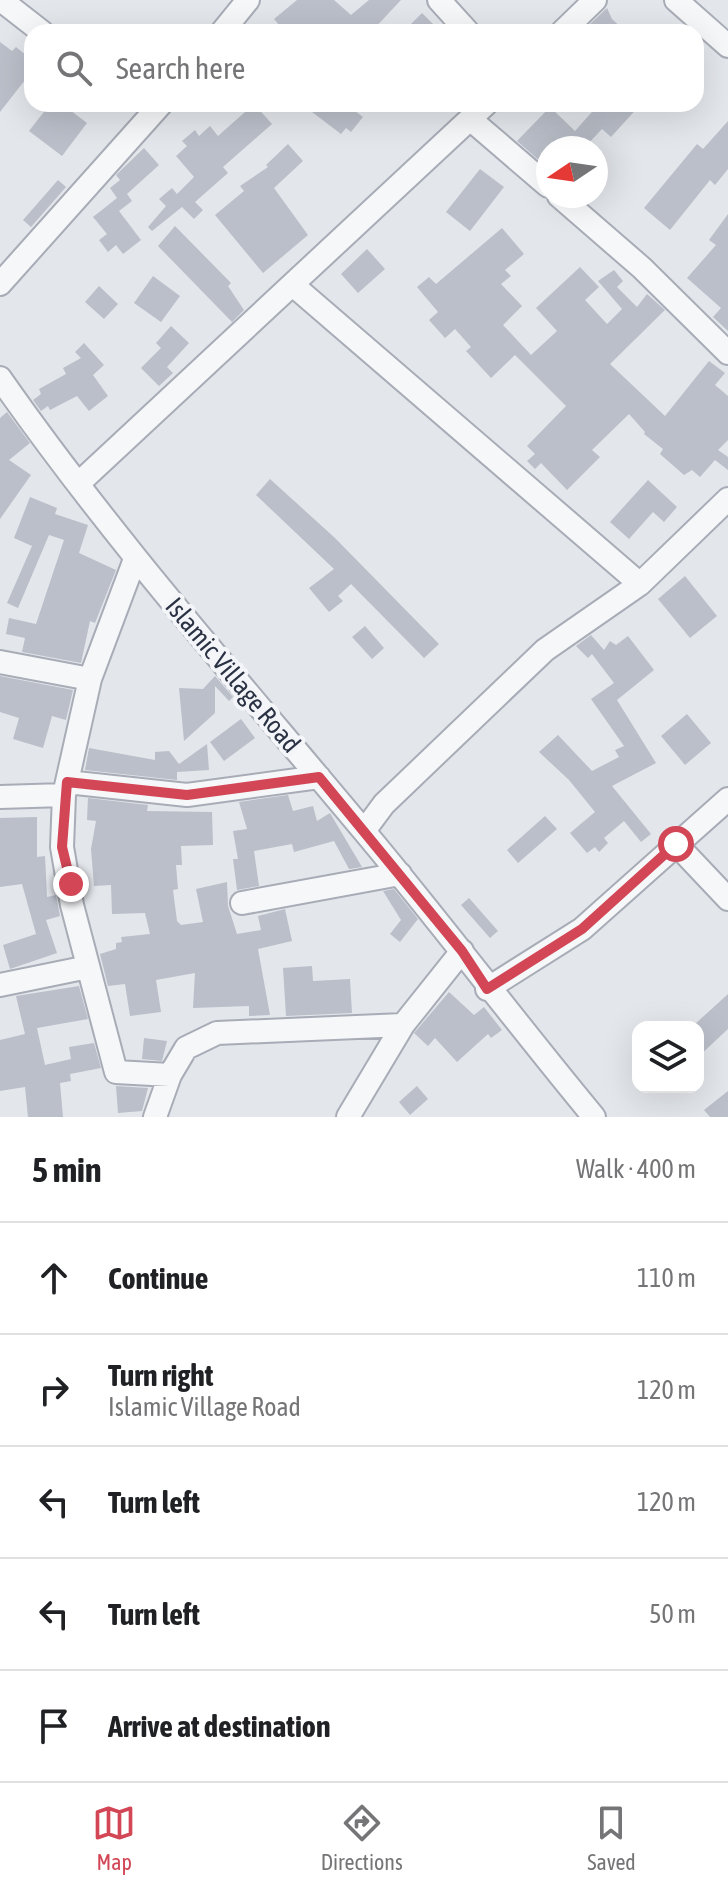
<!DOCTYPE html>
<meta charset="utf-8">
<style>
:root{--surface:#fff;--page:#f2f2f2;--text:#202124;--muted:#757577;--line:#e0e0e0;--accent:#d24656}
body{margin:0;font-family:"Asap Condensed",sans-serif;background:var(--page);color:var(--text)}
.controls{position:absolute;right:24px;bottom:24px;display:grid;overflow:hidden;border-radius:16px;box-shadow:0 8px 32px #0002}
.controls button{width:72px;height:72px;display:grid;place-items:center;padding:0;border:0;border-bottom:2px solid var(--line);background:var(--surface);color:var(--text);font:40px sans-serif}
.compass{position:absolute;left:536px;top:136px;width:72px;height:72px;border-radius:50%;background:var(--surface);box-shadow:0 8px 32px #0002;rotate:257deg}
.stop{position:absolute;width:24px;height:24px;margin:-18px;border:6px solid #d24656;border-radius:50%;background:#fff}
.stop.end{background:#d24656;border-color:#fff;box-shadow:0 2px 8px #0008}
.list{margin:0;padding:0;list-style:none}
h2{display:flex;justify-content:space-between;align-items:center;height:104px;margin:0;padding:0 32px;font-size:34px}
h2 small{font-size:26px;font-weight:400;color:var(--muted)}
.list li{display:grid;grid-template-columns:52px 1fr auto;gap:24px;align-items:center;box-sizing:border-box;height:112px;padding:0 32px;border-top:2px solid var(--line)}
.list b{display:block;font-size:30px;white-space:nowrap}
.list p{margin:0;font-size:26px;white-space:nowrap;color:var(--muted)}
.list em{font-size:26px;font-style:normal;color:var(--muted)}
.icon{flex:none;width:44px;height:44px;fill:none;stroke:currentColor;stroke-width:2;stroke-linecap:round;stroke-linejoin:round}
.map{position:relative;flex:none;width:728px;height:1117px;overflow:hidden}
.search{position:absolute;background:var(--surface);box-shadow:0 8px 32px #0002;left:24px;right:24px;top:24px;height:88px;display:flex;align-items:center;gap:20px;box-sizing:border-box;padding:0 28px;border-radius:24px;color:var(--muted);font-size:30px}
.sheet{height:664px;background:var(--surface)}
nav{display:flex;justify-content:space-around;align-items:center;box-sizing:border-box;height:112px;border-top:2px solid var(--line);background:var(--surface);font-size:22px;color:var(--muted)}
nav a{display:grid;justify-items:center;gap:4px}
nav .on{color:var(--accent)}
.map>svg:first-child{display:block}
.building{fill:#babfc9}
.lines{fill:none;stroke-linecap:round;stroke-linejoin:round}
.minor-casing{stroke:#a8acb6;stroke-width:26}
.minor{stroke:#f6f7f9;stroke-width:22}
.route{stroke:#d24656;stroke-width:10}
.labels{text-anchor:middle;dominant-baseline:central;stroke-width:8;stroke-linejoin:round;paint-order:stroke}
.street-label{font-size:26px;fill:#2a3244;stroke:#f3f5f8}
</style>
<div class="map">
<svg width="728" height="1117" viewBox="0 0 728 1117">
<rect width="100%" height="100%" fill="#e3e6eb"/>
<path class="building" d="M297,0H334L351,15L369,0H401L371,32H285L274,19Z
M607,8L612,19L626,32H596L590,24Z
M422,13L441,32H403Z
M0,42L12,51L16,47L32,60V71L0,112Z
M50,104H62L87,123L62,156L29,131Z
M254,104L272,124L223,167L228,173L195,202L203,210L194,219L182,207L152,231L148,227L166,206L159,199L172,188L177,194L194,177L176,156L187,146L182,141L195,130L199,136L210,126L218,136Z
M318,104H346L363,117L351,132L346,128L341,134L312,112Z
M599,104H641L611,137L602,129L584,148H548V155L541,162L517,141L550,107L575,131Z
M728,121V169L715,185L710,180L670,230L644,208L697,144L703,149Z
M288,144L303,161L274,188L308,235L263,273L215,215L244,191L240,186L268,167L266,165Z
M144,148L159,165L127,194L132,201L119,211L141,240L123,254L116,245L108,252L99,240L107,234L93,217L117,198L110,188L120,180L116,175Z
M480,169L504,187L470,231L446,212Z
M58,180L66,187L31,227L23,220Z
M728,214V331L713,317L721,308L687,278L716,245L709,240Z
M175,226L231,283L228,286L244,310L232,322L158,246Z
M502,228L524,254L505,270L511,276L501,284L522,306L503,325L531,355L557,331L536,308L580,267L599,287L585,300L607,324L622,309L598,281L614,270L623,281L617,287L637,307L647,294L665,310L610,364L665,416L709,361L725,373L715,385L728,396V440L718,450L728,457V470L715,460L700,477L692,470L684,475L660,454L663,449L644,434L645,432L629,414L592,450L600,457L567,490L541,463L535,469L527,461L535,454L527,446L566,406L515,355L491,378L466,351L471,347L455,329L445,338L429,320L438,312L417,287L429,277L436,284Z
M367,249L385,269L358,293L341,274Z
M153,276L180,296L161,322L134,303Z
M99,286L118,304L104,319L85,302Z
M171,326L189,343L167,367L173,373L159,386L141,368L161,348L156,343Z
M84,343L104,365L93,375L108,396L89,411L77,396L50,410L48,406L41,411L33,400L41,394L39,389L66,374L63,368L81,358L75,352Z
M7,412L30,443L9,460L31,475L0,519V418Z
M270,479L335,538L439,644L424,658L351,584L338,596L343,601L329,612L309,588L334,569L256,495Z
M648,480L677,507L664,522L653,512L629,539L610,522Z
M30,497L57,508L55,514L88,525L79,553L116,570L95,623L90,621L81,663L22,652L25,638L6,634L9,618L36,624L64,540L49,535L18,608L7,603L32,546L14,538Z
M685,576L717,616L690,638L658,599Z
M365,626L384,648L372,659L352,637Z
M591,635L604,650L610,641L616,645L628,636L654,670L617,700L656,763L612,786L651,834L641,842L624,821L604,838L608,843L599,852L595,847L587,853L570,833L595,812L569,780L539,752L558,735L592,771L619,757L615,750L624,746L591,699L614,683L592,654L588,658L576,646Z
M0,676L73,690L66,720L52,716L43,748L13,739L19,718L0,712Z
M215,676L233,697L229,701L215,686V713L184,741L179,688L203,689Z
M687,714L711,743L685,765L661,736Z
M241,719L255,738L224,761L210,742Z
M207,744L209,770L177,772V780L85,770L89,748L155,760V752L169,751L179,764Z
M288,795L293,811L313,806L317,821L330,813L362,867L349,869L334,841L294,852L292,844L254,851L259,886L237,890L233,859H238L233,831L247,829L239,802Z
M88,798L148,805L147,811L212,812L213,845L181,846L182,865H176L178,889L173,890L177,921L181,925L203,922L196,889L227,882L228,906L237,934L261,930L258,916L285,909L292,941L258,949L270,1015L249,1016V1006L193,1008L195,973L156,980L161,1012L130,1016L125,984L108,986L100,954L116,949V943L122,942L121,937L150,934L145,913L112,914L111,885L94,886L91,849L96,821L87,820Z
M545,816L557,829L518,863L507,850Z
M37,817V857L45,856L47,897L56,895L60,916L46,920L57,953L10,969L3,945L36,934L22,884L0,887V818Z
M394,889L418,919L400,942L390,934L401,920L383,891Z
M469,898L498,931L490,938L461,905Z
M312,966L313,981L350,979L352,1013L286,1016L283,968Z
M79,986L88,1019L37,1028L45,1065L71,1059L69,1047L94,1043L101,1068L70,1074L71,1081L60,1083L63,1117H28L25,1087L0,1091V1040L25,1034L16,996Z
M449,992L474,1015L484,1007L502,1030L491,1038L488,1034L457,1062L435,1038L428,1046L414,1033Z
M728,994V1029L698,1057V1027L694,1025Z
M144,1038L167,1041L162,1061L142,1059Z
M116,1086L148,1088L142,1111L118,1113Z
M417,1086L428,1099L410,1115L399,1102Z
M728,1091V1117H710L704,1110Z"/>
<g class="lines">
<defs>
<path id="minor" d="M1,0L42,32
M439,0L468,32
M676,0L728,46
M222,32L248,0
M562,32L595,0
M470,119L548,186
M559,196L642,268L728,353
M0,284L161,104
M294,286L640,584
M0,378C111,537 239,681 363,830C442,924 515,1022 594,1117
M79,483L486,104
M135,559L90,679L64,795L62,847L72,905L116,1072L170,1075
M0,662L90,679
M67,782L187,795L319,777
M0,797L64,795
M364,831L384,804L545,650L640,584L728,499
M676,844L728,899
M242,903L400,874
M0,985L88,967
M487,989L582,929L728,799
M155,1117L170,1075L186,1048L217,1033L403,1025
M348,1117L403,1025L462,951"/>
</defs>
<use href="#minor" class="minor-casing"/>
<use href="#minor" class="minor"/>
</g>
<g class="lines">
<path class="route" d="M71,884L62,847L67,782L187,795L319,777L462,951L487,989L582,929L676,844"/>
</g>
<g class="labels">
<g class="street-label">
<text transform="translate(233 675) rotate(50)">Islamic Village Road</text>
</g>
</g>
</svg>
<div class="controls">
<button><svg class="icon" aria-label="layers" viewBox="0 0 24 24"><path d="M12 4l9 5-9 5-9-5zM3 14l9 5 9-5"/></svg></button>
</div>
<svg class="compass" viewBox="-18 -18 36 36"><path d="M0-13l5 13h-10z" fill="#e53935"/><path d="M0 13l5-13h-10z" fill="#757577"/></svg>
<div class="stop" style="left:676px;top:844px"></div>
<div class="stop end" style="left:71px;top:884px"></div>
<div class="search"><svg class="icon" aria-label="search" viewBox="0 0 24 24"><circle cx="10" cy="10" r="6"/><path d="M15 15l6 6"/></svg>Search here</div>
</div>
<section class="sheet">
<h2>5 min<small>Walk · 400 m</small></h2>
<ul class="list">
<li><svg class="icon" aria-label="ahead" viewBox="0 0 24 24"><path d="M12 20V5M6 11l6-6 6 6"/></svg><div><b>Continue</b></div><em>110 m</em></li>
<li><svg class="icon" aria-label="right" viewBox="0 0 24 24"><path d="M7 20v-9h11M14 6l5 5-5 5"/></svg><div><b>Turn right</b><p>Islamic Village Road</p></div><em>120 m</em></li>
<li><svg class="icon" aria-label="left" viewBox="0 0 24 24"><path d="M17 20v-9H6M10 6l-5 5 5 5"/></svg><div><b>Turn left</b></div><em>120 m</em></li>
<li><svg class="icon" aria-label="left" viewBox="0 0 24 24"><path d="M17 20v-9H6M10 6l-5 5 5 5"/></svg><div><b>Turn left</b></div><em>50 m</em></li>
<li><svg class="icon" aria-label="arrive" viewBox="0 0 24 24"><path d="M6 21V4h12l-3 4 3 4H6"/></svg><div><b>Arrive at destination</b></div></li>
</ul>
</section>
<nav>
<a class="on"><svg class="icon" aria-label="map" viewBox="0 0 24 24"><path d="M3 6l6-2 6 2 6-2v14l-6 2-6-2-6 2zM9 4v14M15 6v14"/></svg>Map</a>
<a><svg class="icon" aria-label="directions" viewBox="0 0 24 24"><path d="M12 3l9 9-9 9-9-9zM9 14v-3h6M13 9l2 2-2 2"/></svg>Directions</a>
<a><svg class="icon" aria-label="saved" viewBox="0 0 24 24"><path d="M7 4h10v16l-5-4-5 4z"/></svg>Saved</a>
</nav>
